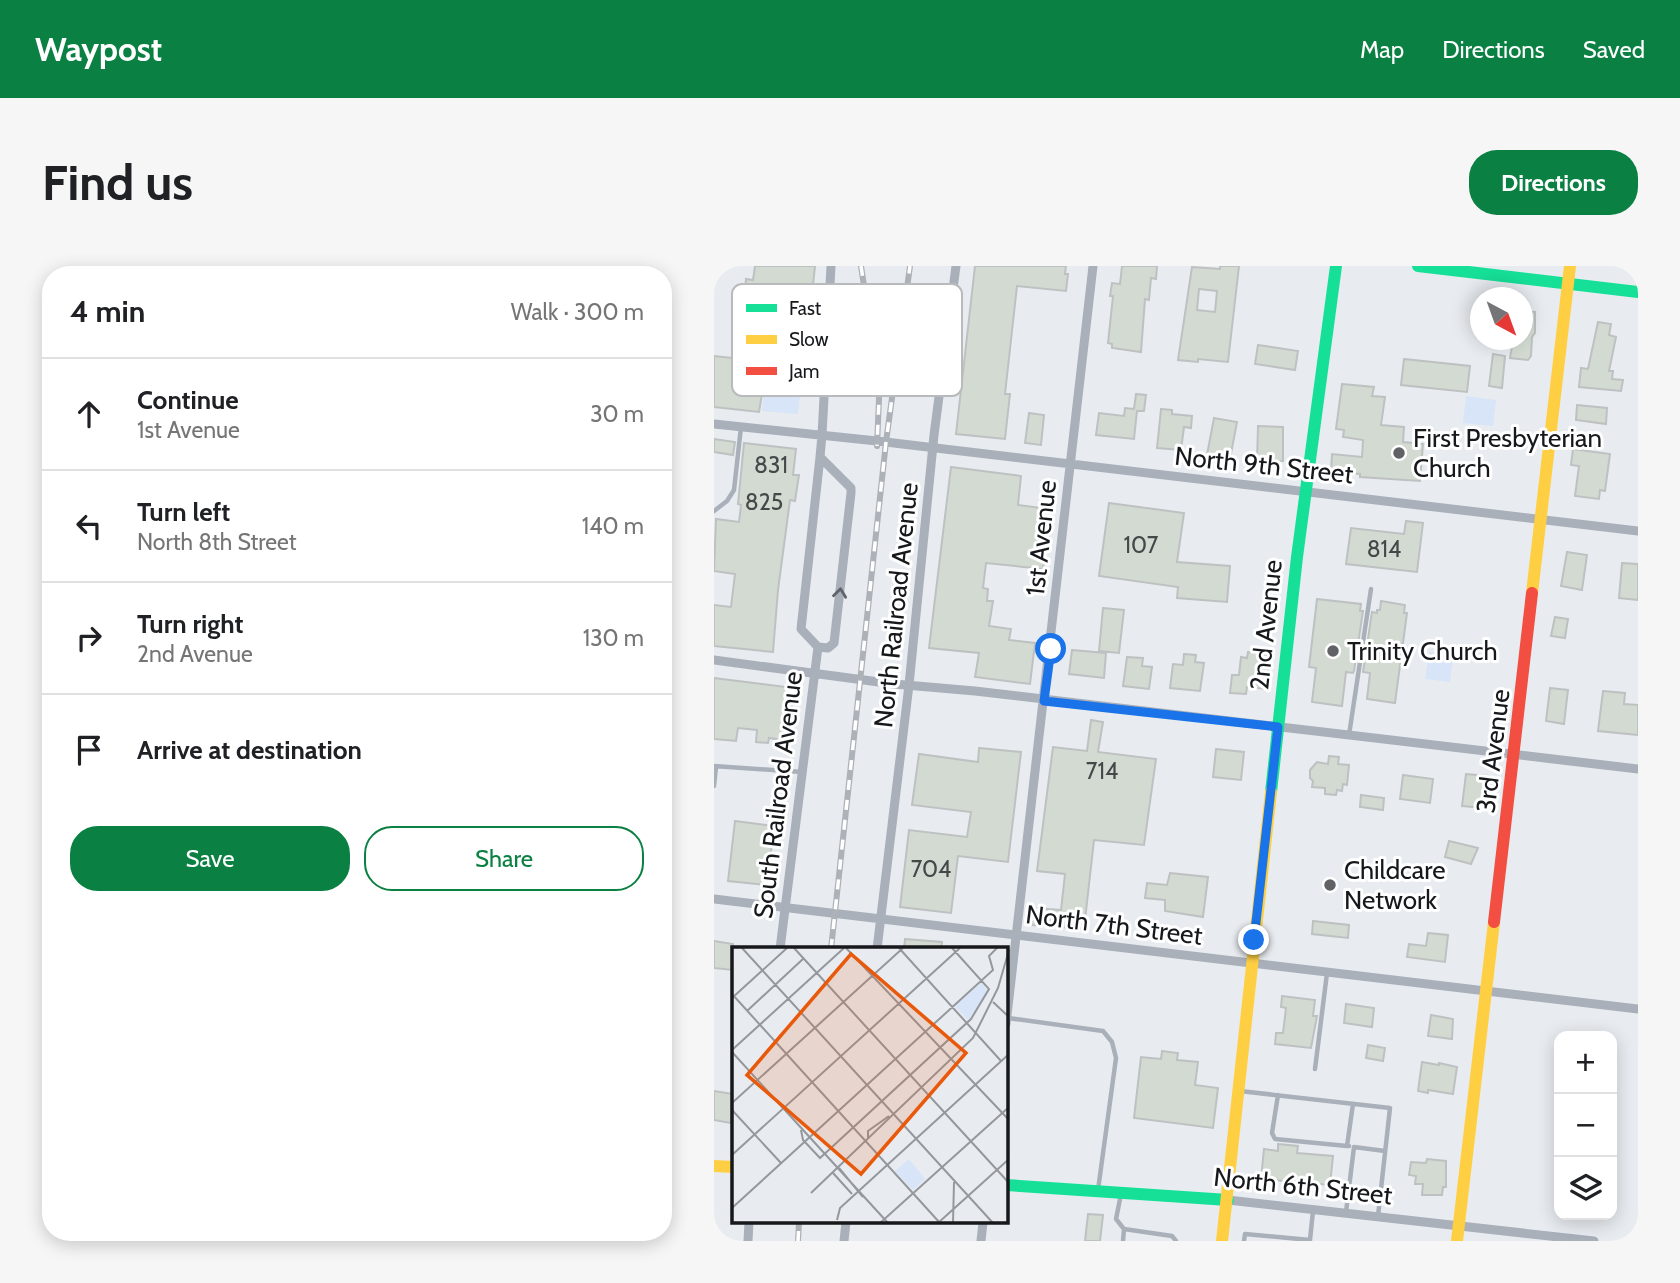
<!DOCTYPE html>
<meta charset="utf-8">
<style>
:root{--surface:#fff;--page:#f6f6f6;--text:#202124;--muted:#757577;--line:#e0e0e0;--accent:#0b8043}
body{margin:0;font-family:Cabin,sans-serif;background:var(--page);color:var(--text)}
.controls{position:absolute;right:21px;bottom:21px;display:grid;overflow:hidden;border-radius:14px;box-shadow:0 4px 18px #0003}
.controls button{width:63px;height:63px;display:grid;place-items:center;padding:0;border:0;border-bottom:2px solid var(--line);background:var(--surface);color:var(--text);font:35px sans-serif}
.compass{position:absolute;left:756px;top:21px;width:63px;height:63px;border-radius:50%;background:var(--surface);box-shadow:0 4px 18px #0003;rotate:139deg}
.stop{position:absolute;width:21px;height:21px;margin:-16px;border:5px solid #1a73e8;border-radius:50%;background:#fff}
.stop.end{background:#1a73e8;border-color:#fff;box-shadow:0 2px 7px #0008}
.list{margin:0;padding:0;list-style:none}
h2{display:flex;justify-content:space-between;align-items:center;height:91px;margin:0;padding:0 28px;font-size:30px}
h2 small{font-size:23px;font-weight:400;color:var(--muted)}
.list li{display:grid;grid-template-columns:46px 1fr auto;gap:21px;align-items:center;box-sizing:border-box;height:112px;padding:0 28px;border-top:2px solid var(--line)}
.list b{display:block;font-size:26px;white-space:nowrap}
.list p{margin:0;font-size:23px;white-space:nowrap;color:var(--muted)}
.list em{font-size:23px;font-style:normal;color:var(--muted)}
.actions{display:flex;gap:14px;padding:21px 28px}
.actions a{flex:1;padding:16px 0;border:2px solid var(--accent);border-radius:28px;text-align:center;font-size:24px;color:var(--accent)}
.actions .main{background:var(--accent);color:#fff}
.icon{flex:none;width:38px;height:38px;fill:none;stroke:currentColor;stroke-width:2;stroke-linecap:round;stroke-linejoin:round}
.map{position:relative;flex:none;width:924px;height:975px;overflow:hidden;border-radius:28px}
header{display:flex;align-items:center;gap:42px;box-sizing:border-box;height:98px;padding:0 35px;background:var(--accent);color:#fff}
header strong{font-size:33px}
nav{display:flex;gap:38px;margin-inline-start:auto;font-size:24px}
.intro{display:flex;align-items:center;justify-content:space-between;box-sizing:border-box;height:168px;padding:0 42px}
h1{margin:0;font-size:49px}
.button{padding:18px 32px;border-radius:28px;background:var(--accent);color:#fff;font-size:24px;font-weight:700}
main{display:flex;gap:42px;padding:0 42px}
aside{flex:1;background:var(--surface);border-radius:28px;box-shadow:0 4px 18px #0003}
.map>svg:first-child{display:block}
.green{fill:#d8e4f8}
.building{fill:#d2dad2;stroke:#bec1c1;stroke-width:2;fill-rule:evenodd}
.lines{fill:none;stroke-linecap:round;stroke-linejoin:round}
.lane{stroke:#a9b0ba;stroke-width:4.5}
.street{stroke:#a9b0ba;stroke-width:9}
.fast{stroke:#16e098;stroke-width:12}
.slow{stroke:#ffcf43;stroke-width:12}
.jam{stroke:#f24e42;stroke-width:12}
.rail-casing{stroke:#adb2b9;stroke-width:6}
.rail{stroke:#fff;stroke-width:3.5;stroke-dasharray:10;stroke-linecap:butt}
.oneway{stroke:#60646a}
.route{stroke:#1a73e8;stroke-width:9}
.poi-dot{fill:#606266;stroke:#fff;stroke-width:2.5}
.labels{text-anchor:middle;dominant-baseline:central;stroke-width:6;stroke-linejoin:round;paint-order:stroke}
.number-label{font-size:23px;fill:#454849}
.poi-label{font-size:26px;fill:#16181b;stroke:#fff;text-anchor:start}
.street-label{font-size:26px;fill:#16181b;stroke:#fff}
.inset-road{fill:none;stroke:#94979b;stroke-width:2}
.view{fill:#e8590c;fill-opacity:0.15;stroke:#e8590c;stroke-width:3.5}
.inset-edge{fill:none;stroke:#16181b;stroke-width:3.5}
.key{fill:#fff;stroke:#b9babb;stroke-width:2}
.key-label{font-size:19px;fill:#16181b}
</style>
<header>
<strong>Waypost</strong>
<nav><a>Map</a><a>Directions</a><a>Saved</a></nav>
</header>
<div class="intro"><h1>Find us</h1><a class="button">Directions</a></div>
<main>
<aside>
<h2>4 min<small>Walk · 300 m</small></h2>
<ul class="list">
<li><svg class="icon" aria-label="ahead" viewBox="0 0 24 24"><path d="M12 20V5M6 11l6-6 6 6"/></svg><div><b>Continue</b><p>1st Avenue</p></div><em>30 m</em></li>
<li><svg class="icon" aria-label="left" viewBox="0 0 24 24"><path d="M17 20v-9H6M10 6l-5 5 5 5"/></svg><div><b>Turn left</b><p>North 8th Street</p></div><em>140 m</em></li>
<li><svg class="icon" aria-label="right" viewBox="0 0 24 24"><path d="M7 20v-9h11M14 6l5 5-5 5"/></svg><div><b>Turn right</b><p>2nd Avenue</p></div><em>130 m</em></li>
<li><svg class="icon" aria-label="arrive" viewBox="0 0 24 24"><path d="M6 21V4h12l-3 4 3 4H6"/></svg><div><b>Arrive at destination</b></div></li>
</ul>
<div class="actions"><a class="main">Save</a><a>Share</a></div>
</aside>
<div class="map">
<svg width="924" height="975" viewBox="0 0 924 975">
<rect width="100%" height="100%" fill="#e8ecf0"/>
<path class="green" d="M50,125L86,129L84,148L48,145Z
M752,130L782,134L779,160L749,157Z
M715,386L739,389L736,416L711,413Z"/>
<path class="building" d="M41,0H101L88,126L49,122L45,146L0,141V90L28,93L34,44L29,43L32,13L39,14Z
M261,0H352L351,8H354L352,25L303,20L291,128H296L291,173L242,168Z
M408,0H443L442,13L437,12L435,34L431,33L427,86L398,82V78L394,77L399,30H396L398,17L406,18Z
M506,0H525L514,96L484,93V96L464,94L478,1L506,3ZM485,23L503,25L501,46L483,44Z
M808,45L821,46V67L818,71L817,90L814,94L796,92L799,74H808Z
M884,56L897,58L895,69L902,71L895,105H899L898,113L909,114L907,125L865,121L867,102L874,103Z
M544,79L584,85L581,104L541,98Z
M779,88L791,90L788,122L775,120Z
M690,93L756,100L753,126L687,119Z
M628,118L660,121L658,130L671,131L667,159L690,161L689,176L709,178L706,215L646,211V208L617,205L618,188L648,191L649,174L629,171L630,164L622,163Z
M422,128L432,129L430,145H423L420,173L382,169L385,147L410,150L411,142L420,143Z
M863,139L893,142L892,158L862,154Z
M447,143L458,144V148L478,150L477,162L470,161L467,184L443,182Z
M315,147L330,149L327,179L311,177Z
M500,152L523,156L515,198L492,194Z
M544,160L569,161V195H543Z
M0,173L21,176L19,189L0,186Z
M30,177L82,183L79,209H85L81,235L76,234L64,324L59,386L0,380V339L17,341L21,308L0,305L2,253L25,256L27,239L24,238Z
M859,183L896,188L891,225L886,224L885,233L861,230L865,200L857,199Z
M237,201L307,210L304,239L328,242L327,251H336L329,303L272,297L269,322L274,323L273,335H279L275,360L297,363L295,374L321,377L316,418L261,411L265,387L215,382Z
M395,237L470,247L463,296L516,300L513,336L463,332L464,321L385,310Z
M692,255L709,257L703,306L632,298L637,262L690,268Z
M853,286L873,289L868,324L847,320Z
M908,297L924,298V334L905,332Z
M603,333L647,338L646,345H649L640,405L639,407L632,406L628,440L598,436L602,402L595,401Z
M667,335L691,339L690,347H693L681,437L653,433L656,407L649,406L658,346L663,347V344H666Z
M389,342L410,344L405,387L385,385Z
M841,351L854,353L851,372L837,370Z
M358,384L392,387L390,412L355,408Z
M534,386L553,388V394H555L553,423L533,421L532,428L516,427L518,409H525L527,391L533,392Z
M470,388L482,389L481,396L490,397L486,425L456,422L459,398L469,399Z
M413,391L429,392L428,400L438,401L435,423L409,420Z
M0,412L80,422L75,475L55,472L54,477L42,476L43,464L24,462L22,475L0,473Z
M836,422L854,424L850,458L832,455Z
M889,425L911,427L910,438L924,439V469L884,465Z
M377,454L389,456L384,486L442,493L430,579L380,574L370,663L318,659L320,642L347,644L351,608L323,605L339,481L373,485Z
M265,482L307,486L294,596L244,590L237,647L186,641L195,564L253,571L257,546L198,539L205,488L264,496Z
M502,483L530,486L527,514L499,511Z
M615,490L625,491L624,498L635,499L633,519L629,518L628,525L623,524L622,529L611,528V522L598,521L599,515L596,512V504L603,496L614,498Z
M752,508L774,510L771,542L748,540Z
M689,509L719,513L716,537L686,533Z
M647,529L670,532L669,544L646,541Z
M21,555L60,560L53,619L14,615Z
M735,575L764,582L757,598L731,591Z
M456,607L494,611L489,651L451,645V634L431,632L433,617L453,619Z
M599,655L635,659L634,672L598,668Z
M714,667L734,669L731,696L693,691L695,678L712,680Z
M191,673L228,676L227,683H190Z
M0,675L19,678V704L0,702Z
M568,730L601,734L599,750H603L597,782L561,778L562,767H569L572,742L567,741Z
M632,738L660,742L658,761L630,757Z
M717,749L739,753L738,773L714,770Z
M654,779L671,782L669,795L652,792Z
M448,785L464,787L463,794L484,796L481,819L504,822L499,862L420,852L427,791L447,793Z
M708,796L725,799V797L743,801L739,828L714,824V827L704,825Z
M0,825L19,828L17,857L0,854Z
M564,878L584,880L583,887L619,890L616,919L547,913L550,883L564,885Z
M713,893L732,895V921H729L728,929H708L709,918H701L702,910L695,909L697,896L712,897Z
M374,948L389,949L386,975H371Z"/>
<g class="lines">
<path class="lane" d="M0,245L13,235L20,224L27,161
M635,469L657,323
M0,500L88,506
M0,520L2,501
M294,752L389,765L398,776L402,792L384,924
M601,803L613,707
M526,825L676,842L664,950
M564,829L558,867L561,873L633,880
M635,880H633L639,838
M407,928L402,953L410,963L458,970L462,975
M632,946L640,881L671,885
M596,974L599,945
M409,975L410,963
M530,975L531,968L596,974"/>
<path class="street" d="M0,158L163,175L924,265
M106,191L137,222V227L120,377L114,382L104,381L87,363L106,191L108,169L117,0
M0,394L180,418L261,425L924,503
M0,633L924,743
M66,683L104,381
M163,683L195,419L220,169L242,0
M292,758L379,0
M514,934L880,975
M34,975L35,956
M130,975L132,956
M267,975L269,956"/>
<path class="fast" d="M704,0L924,26
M557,526L583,291L622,0
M292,919L514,934"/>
<path class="slow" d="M818,327L856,0
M0,900L19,901
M508,975L557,526
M743,975L780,656"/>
<path class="jam" d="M780,656L818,327"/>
<defs>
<path id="rail" d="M147,0L161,91L165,133L163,180
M117,683L172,176L196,0
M84,975L85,956"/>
</defs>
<use href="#rail" class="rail-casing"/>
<use href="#rail" class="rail"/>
</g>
<defs><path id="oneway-chevron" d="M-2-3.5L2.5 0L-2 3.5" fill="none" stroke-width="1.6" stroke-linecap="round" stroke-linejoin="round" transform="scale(1.75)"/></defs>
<use class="oneway" href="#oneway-chevron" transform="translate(126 327) rotate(-83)"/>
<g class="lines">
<path class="route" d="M337,383L330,435L564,461L540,674"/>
</g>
<g class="poi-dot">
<circle cx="685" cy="187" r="7"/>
<circle cx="619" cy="385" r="7"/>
<circle cx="616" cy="619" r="7"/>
</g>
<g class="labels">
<g class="number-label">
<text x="57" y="199">831</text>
<text x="50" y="236">825</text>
<text x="427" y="279">107</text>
<text x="670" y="283">814</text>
<text x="388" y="505">714</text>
<text x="217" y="603">704</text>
</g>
<g class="poi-label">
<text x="699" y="172">First Presbyterian<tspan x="699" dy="30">Church</tspan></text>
<text x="633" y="385">Trinity Church</text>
<text x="630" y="604">Childcare<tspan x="630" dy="30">Network</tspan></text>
</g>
<g class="street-label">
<text transform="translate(550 199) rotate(6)">North 9th Street</text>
<text transform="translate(327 272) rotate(-84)">1st Avenue</text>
<text transform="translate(182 339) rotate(-84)">North Railroad Avenue</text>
<text transform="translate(552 359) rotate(-84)">2nd Avenue</text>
<text transform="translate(779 485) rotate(-83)">3rd Avenue</text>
<text transform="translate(64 529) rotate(-83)">South Railroad Avenue</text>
<text transform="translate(400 659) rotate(7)">North 7th Street</text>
<text transform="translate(589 920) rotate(6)">North 6th Street</text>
</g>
</g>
<g transform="translate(18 681)">
<rect width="276" height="276" fill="#e8ecf0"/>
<path d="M250,35L255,44L252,51L236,73L223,59ZM177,212L193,232L181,243L163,224Z" fill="#d8e4f8"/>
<path class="inset-road" d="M10,1L261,276M62,1L277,236M114,1L277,173M167,1L269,114M0,47L208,276M0,51L55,1M261,55L277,70M15,64L72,11M0,103L112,1M0,105L51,161M0,156L171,1M51,161L156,276M0,163L49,216M69,183L71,193L88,211L239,72L257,42L220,1M136,192V184L157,169M0,208L228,1M107,221L131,250M101,226L120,247M79,246L241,91L266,41L277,3M0,261L261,23L257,9L265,1M105,273L108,261L277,107M148,276L277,160M206,276L277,212M221,276L222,235"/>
<path class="view" d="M119,7L234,106L129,227L15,128Z"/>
<rect width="276" height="276" class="inset-edge"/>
</g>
<rect x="18" y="18" width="230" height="112" rx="10" class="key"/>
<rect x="32" y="38" width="31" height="8" fill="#16e098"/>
<rect x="32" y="69" width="31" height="9" fill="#ffcf43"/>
<rect x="32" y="101" width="31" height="8" fill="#f24e42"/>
<g class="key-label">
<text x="75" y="49">Fast</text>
<text x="75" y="80">Slow</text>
<text x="75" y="112">Jam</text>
</g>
</svg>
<div class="controls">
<button>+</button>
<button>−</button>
<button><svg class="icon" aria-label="layers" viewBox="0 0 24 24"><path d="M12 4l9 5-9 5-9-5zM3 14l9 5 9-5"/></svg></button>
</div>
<svg class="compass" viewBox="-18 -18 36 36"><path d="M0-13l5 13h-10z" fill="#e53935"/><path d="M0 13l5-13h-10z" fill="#757577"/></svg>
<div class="stop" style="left:337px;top:383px"></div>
<div class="stop end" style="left:540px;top:674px"></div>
</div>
</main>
